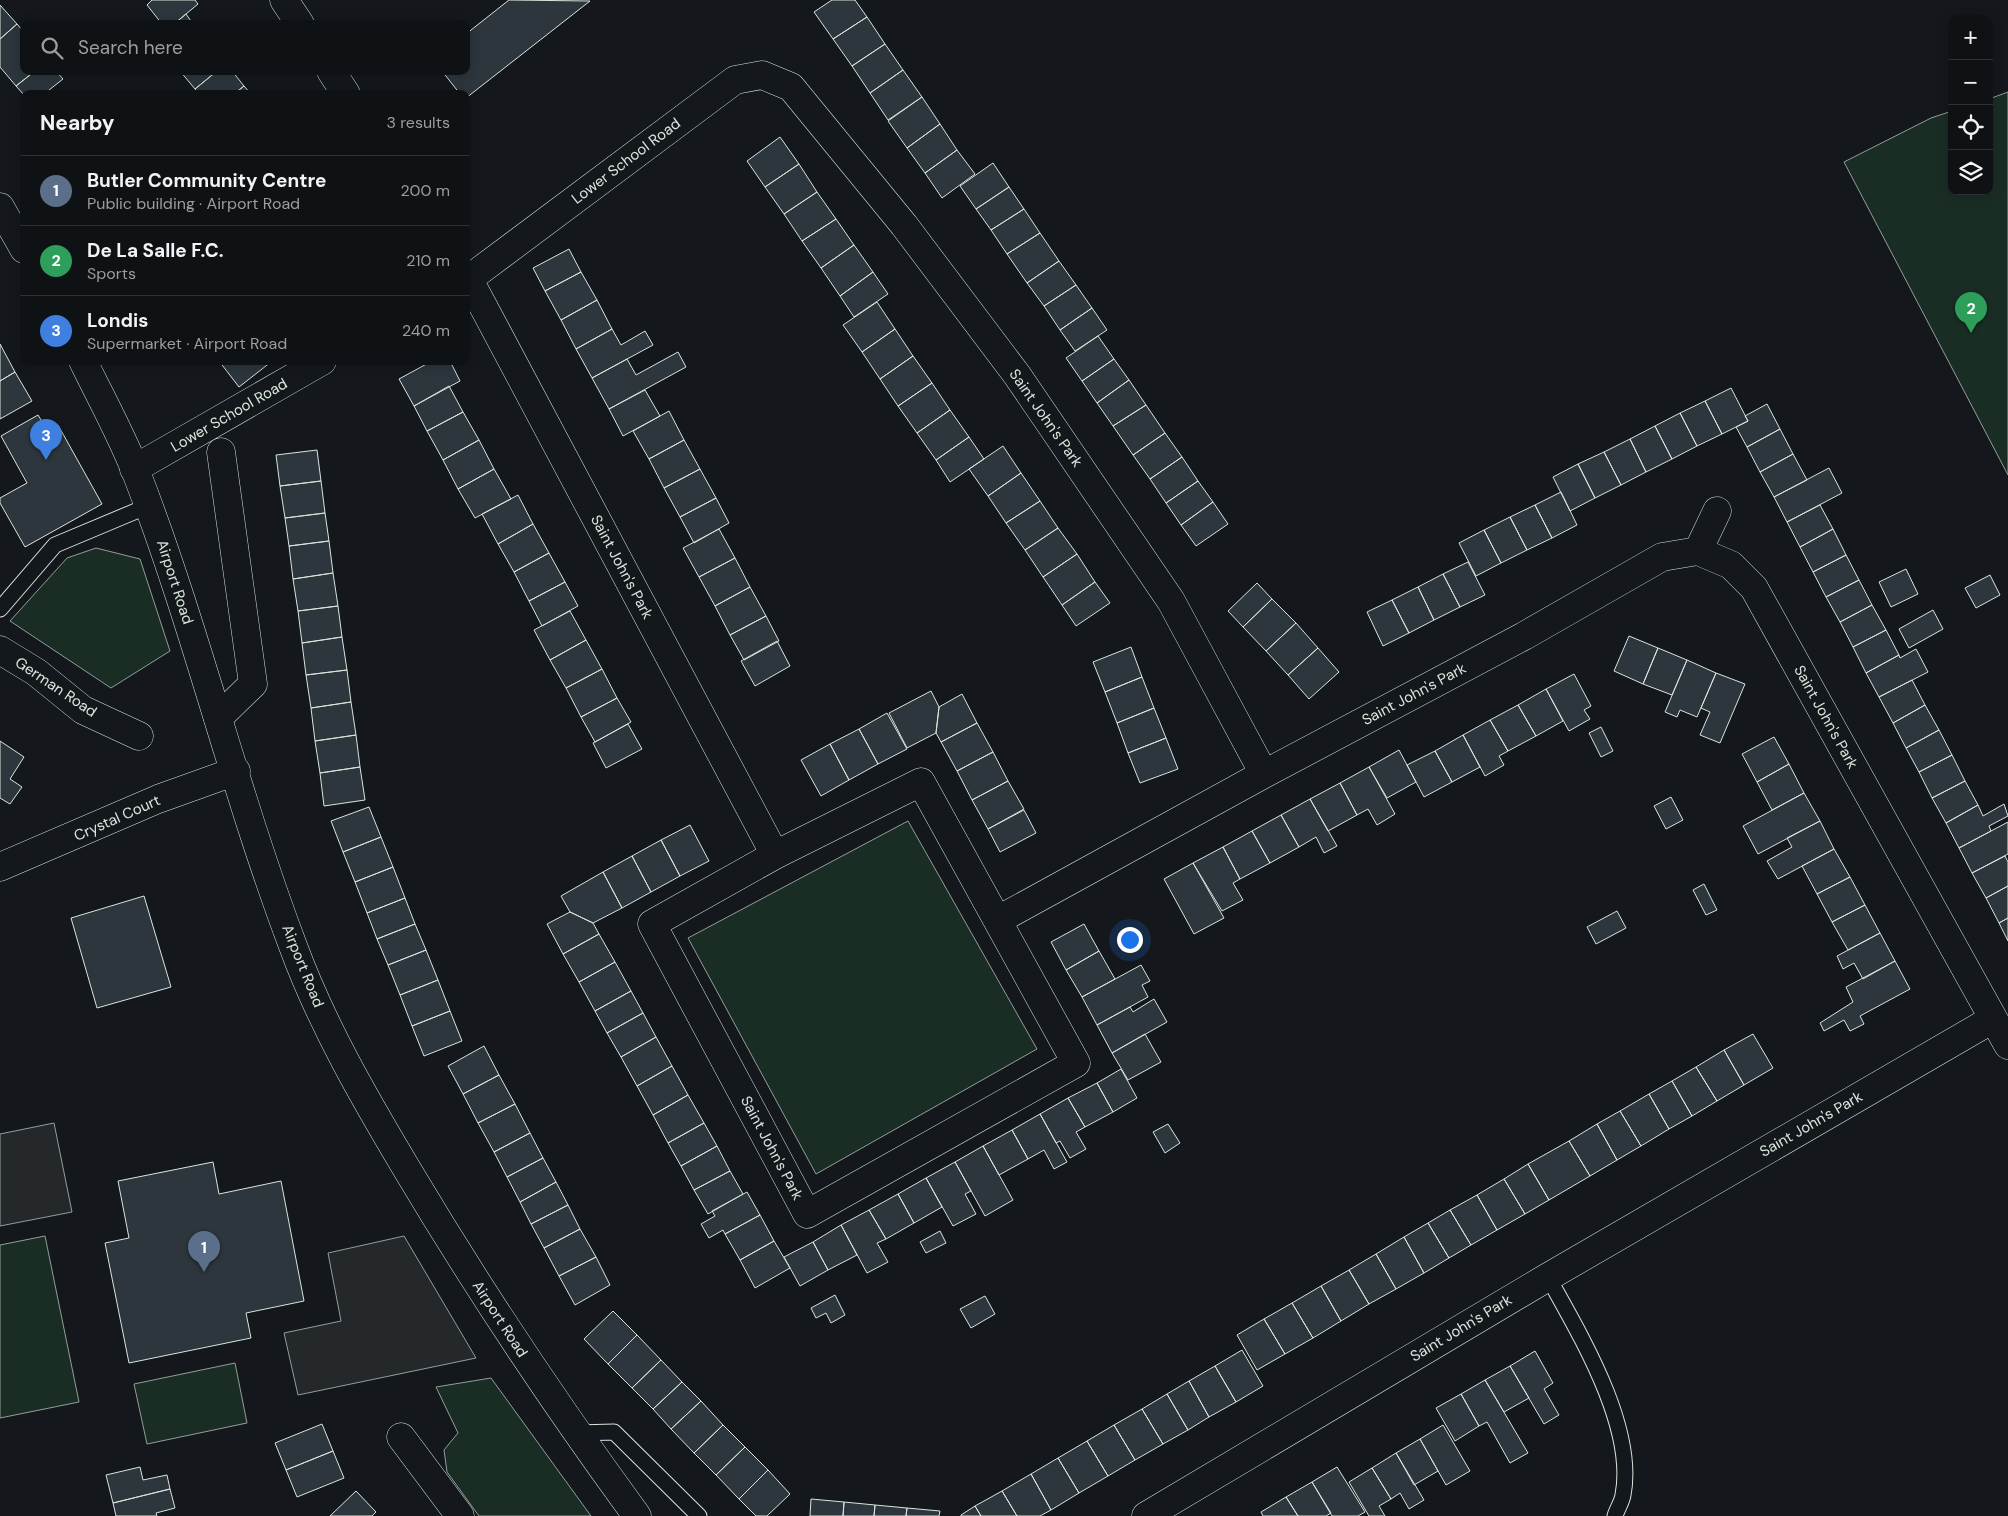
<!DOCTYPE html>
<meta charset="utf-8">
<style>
:root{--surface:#0f1215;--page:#1d2022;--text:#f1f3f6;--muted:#9b9ea0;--line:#2f3234;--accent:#ffb74d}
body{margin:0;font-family:"DM Sans",sans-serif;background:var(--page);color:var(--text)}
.controls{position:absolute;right:15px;top:15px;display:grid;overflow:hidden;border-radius:10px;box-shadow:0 2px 12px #0003}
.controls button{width:45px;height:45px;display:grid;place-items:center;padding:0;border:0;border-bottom:1px solid var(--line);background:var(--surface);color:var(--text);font:25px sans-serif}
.you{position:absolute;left:1129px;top:939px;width:18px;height:18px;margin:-12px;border:4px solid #fff;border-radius:50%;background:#1a73e8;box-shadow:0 0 0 8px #1a73e833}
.badge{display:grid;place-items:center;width:32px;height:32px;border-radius:50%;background:var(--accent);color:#fff;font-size:16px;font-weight:700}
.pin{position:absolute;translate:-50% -41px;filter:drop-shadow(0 1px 2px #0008)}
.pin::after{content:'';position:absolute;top:26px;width:18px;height:15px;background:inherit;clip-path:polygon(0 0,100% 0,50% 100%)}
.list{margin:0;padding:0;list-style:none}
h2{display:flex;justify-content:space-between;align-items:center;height:65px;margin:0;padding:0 20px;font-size:21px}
h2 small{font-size:16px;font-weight:400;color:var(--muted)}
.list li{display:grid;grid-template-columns:32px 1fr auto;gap:15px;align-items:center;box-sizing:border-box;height:70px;padding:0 20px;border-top:1px solid var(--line)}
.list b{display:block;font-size:19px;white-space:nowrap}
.list p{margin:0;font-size:16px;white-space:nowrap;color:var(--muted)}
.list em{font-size:16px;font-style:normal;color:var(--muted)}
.icon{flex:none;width:28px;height:28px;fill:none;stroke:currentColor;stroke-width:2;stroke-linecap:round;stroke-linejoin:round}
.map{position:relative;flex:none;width:2008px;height:1516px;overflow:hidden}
.search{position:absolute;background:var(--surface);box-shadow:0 2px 12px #0003;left:20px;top:20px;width:450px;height:55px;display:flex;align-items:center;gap:12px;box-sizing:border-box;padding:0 18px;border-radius:10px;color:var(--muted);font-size:19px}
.panel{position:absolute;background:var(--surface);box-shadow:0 2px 12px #0003;left:20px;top:90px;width:450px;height:275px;border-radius:10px}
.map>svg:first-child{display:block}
.green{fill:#1a2d24;stroke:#939e99}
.parking{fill:#24282b;stroke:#939e99}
.building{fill:#2c363c;stroke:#d8e6dc}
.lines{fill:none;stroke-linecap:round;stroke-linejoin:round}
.lane-casing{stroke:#d8e6dc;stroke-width:17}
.street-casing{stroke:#d8e6dc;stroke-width:29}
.secondary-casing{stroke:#d8e6dc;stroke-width:29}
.lane{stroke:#14181c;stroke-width:15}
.street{stroke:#14181c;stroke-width:28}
.secondary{stroke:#14181c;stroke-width:28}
.labels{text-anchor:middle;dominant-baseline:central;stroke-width:4;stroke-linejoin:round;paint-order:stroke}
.street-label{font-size:15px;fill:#d8e6dc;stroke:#14181c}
</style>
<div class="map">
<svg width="2008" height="1516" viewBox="0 0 2008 1516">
<rect width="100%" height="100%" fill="#14181c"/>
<path class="green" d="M2008,92V475L1844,162L1931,118L1952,111V191H1989V99Z
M96,548L140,559L170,651L111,688L10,621L67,558Z
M908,821L1037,1049L816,1174L688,938Z
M45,1236L79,1402L0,1418V1245Z
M235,1363L247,1423L147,1444L134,1384Z
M491,1378L591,1516H479L447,1472L444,1450L458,1433L436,1387Z"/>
<path class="parking" d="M54,1123L72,1212L0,1226V1134Z
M404,1236L476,1358L298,1395L284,1333L341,1321L328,1253Z"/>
<path class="building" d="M152,0H195L198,4L174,24H162L147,5Z
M509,0L590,1L466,98V94H460L442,71H466V34Z
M832,0H855L867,17L833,39L814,12Z
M0,5L17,24L0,39Z
M186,14L193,24H174Z
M867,17L885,44L852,66L833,39Z
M17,24L24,32V71H35L16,86L0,67V39Z
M885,44L903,70L870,93L852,66Z
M903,70L922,97L888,120L870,93Z
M35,71H56L63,79L44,94L24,95L16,86Z
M180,71H217L195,89Z
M217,71H232L244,86L234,94H199L195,89Z
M244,86L251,94H234Z
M922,97L940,124L907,148L888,121Z
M940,124L957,150L925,173L907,148Z
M780,137L799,164L765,187L747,161Z
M957,150L975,174L942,198L925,173Z
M993,163L1009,187L976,209L960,186Z
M799,164L817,192L784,214L765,187Z
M1009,187L1024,209L991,230L976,209Z
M817,192L836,219L802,241L784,214Z
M1024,209L1040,233L1007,254L991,230Z
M836,219L854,245L821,268L802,241Z
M1040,233L1059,261L1027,283L1007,254Z
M854,245L873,272L840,296L821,268Z
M569,249L581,272L545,291L533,268Z
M1059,261L1076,285L1044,306L1027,283Z
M581,272L597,300L561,320L545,291Z
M873,272L888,294L854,317L840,296Z
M1076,285L1092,308L1060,330L1044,306Z
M597,300L612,329L576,349L561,320Z
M877,302L895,329L862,352L843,325Z
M1092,308L1107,330L1075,351L1060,330Z
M612,329L621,345L645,331L653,345L592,378L576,349Z
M895,329L913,356L880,379L862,352Z
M1098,336L1114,359L1082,381L1066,358Z
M0,344L15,372L0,381Z
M678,352L686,367L609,409L592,378L627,359L636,375Z
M913,356L932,383L898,406L880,379Z
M1114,359L1129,380L1097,403L1082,381Z
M219,361H270L271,362L239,387Z
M432,361H450L460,381L414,406L399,379Z
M15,372L32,401L0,419V381Z
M1129,380L1146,405L1113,426L1097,403Z
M932,383L950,410L917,433L898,406Z
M449,386L463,412L427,431L414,406Z
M1731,388L1748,421L1722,434L1705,401Z
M645,390L660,416L623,436L609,409Z
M1705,401L1722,434L1697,446L1680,413Z
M1767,404L1780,429L1747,447L1736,427L1748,421L1745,416Z
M1146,405L1165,433L1133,455L1113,426Z
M950,410L969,437L936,460L917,433Z
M669,411L684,440L649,459L633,431Z
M463,412L479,440L443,460L427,431Z
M1680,413L1697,446L1672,459L1655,426Z
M38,415L48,431L58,425L102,504L25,547L0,503V498L27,483L1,436Z
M1655,426L1672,459L1646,472L1630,439Z
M1780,429L1793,454L1760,472L1747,447Z
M1165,433L1182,457L1150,479L1133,455Z
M969,437L984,459L950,482L936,460Z
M1630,439L1646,472L1621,485L1604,452Z
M479,440L494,469L458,489L443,460Z
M684,440L700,469L664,488L649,459Z
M1003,446L1021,473L988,496L969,469Z
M317,450L321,481L280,486L276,455Z
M1604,452L1621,485L1595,498L1578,464Z
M1793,454L1807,480L1774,497L1760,472Z
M1182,457L1198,481L1166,503L1150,479Z
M1578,464L1595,498L1570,511L1553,477Z
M1829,468L1842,493L1787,522L1774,497Z
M494,469L511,499L475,518L458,489Z
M700,469L716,498L680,517L664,488Z
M1021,473L1040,501L1006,523L988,496Z
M321,481L325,513L285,518L280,486Z
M1198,481L1213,502L1181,525L1166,503Z
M1561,492L1577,525L1552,538L1535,505Z
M518,495L533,524L498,544L482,514Z
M716,498L729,523L694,543L680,517Z
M1040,501L1058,528L1025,550L1006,523Z
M1213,502L1228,524L1196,546L1181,525Z
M1535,505L1552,538L1527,550L1510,517Z
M1820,505L1833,529L1800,547L1787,522Z
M325,513L329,541L289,546L285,518Z
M1510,517L1527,550L1501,563L1484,530Z
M533,524L549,553L514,572L498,544Z
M1058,528L1077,554L1043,577L1025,550Z
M719,529L735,558L699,577L683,548Z
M1833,529L1846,555L1813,572L1800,547Z
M1484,530L1501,563L1476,576L1459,543Z
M329,541L333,573L293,579L289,546Z
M549,553L565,582L529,601L514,572Z
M1077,554L1095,582L1062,605L1043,577Z
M1846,555L1859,580L1826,597L1813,572Z
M735,558L750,587L715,606L699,577Z
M1468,562L1485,595L1460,607L1443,574Z
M1906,569L1918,594L1891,607L1879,582Z
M333,573L338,606L298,611L293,579Z
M1443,574L1460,607L1434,620L1418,587Z
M1990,575L2000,595L1976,608L1965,588Z
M1859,580L1872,605L1840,622L1826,597Z
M565,582L578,606L542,626L529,601Z
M1095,582L1110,603L1076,626L1062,605Z
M1257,583L1272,599L1243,627L1228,611Z
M750,587L766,616L730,635L715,606Z
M1418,587L1434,620L1409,633L1392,600Z
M1272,599L1296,623L1266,651L1243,627Z
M1392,600L1409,633L1383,646L1367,612Z
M1872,605L1886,630L1853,647L1840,622Z
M338,606L342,637L302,643L298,611Z
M1933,610L1943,629L1909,648L1899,629Z
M570,611L586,640L550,660L534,630Z
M766,616L779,641L744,660L730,635Z
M1296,623L1318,648L1288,675L1266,651Z
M1886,630L1899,655L1866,673L1853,647Z
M1629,636L1658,648L1643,684L1614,671Z
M342,637L347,670L306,675L302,643Z
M586,640L602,669L566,688L550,660Z
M777,641L790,666L755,686L741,661Z
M1131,647L1142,677L1105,692L1093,662Z
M1318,648L1339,672L1309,699L1288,675Z
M1658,648L1687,660L1672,695L1643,684Z
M1916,649L1928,672L1879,697L1866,673L1899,655L1900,658Z
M1687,660L1716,673L1697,717L1680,710L1677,717L1665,712Z
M602,669L617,698L581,717L566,688Z
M347,670L351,702L311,708L306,675Z
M1716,673L1745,684L1720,743L1700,735L1710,712L1701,708Z
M1574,674L1591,706L1584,710L1590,719L1569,731L1546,689Z
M1142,677L1154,708L1117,723L1105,692Z
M1912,680L1925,705L1893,723L1879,697Z
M1546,689L1563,721L1536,736L1518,705Z
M931,691L939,707L936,733L907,748L889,713Z
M962,694L977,723L941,742L936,733L939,707Z
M617,698L631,722L595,742L581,717Z
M351,702L356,735L315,741L311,708Z
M1518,705L1536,736L1508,751L1490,720Z
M1925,705L1939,730L1906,748L1893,723Z
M1154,708L1166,738L1128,753L1117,723Z
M887,713L907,749L878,764L859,729Z
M1490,720L1508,751L1499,756L1504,765L1485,776L1463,735Z
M977,723L993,752L957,771L941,742Z
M628,724L642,749L606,768L593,743Z
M1601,727L1613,751L1601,757L1589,733Z
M859,729L878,764L849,780L830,744Z
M1939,730L1952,755L1919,772L1906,748Z
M356,735L360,767L320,773L315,741Z
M1463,735L1480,767L1452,782L1435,751Z
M1774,737L1789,764L1757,782L1742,754Z
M1166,738L1178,769L1140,783L1128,753Z
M0,741L24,757L10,779L22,787L10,804L0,798Z
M830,744L849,780L821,796L801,760Z
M1399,750L1416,782L1387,798L1369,767Z
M1435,751L1452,782L1424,797L1407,765Z
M993,752L1008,781L972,800L957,771Z
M1952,755L1965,781L1932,798L1919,772Z
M1789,764L1804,793L1772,810L1757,782Z
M360,767L365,800L324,806L320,773Z
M1369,767L1395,814L1377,825L1368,809L1357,815L1340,783Z
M1008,781L1024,809L988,829L972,800Z
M1965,781L1978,805L1946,823L1932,798Z
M1340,783L1357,815L1328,831L1310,799Z
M1804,793L1820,821L1758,854L1743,826Z
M1671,797L1683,820L1666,829L1654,806Z
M1310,799L1337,846L1324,853L1316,837L1299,847L1281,815Z
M2004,804L2008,816L1989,826L1991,831L1959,848L1946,823L1978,805L1983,816Z
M369,807L381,837L343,852L331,821Z
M1024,810L1036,833L1000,852L988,829Z
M1281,815L1299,847L1270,863L1252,831Z
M1820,821L1834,849L1778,879L1767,861L1792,847L1787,838Z
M2008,822V854L1972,873L1959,848Z
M690,825L709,861L680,876L661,840Z
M1252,831L1270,863L1240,879L1223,847Z
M381,837L393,867L355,882L343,852Z
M661,840L680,876L651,892L632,856Z
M1223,847L1240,879L1233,883L1243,900L1222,911L1193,863Z
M1834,849L1850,877L1817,894L1802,866Z
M632,856L651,892L622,908L603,872Z
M2005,856L2008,862V886L1986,898L1972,873Z
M1193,863L1224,918L1194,934L1164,879Z
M393,867L405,898L367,913L355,882Z
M603,872L622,908L593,923L570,912L561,896Z
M1850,877L1865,905L1832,922L1817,894Z
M1704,884L1717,910L1706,915L1693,890Z
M2008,886V918L1999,923L1986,898Z
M144,896L171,987L97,1008L71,918Z
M405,898L415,924L377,939L367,913Z
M1865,905L1880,933L1848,950L1832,922Z
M1617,911L1626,928L1596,944L1587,927Z
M570,912L593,923L599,934L563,954L547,924Z
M2008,918V941L1999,923Z
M415,924L426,950L388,965L377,939Z
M1084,924L1099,951L1066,970L1051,942Z
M1880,933L1895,961L1863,979L1854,963L1843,969L1837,956Z
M599,934L615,962L579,982L563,954Z
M426,950L438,980L400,995L388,965Z
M1099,951L1115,979L1082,997L1066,970Z
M1895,961L1910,989L1860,1016L1864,1024L1850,1031L1844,1020L1824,1031L1820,1023L1853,1002L1846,987Z
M615,962L631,991L595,1011L579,982Z
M1141,965L1150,981L1142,985L1148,997L1097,1025L1082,997Z
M438,980L450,1011L412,1026L400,995Z
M631,991L643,1013L607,1033L595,1011Z
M1154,999L1167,1022L1112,1053L1097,1025L1130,1007L1133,1012Z
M450,1011L462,1041L424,1056L412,1026Z
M643,1013L656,1037L621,1057L607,1033Z
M1145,1034L1161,1062L1128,1080L1112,1053Z
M1753,1034L1773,1068L1744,1085L1724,1050Z
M656,1037L672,1066L637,1086L621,1057Z
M484,1046L499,1075L463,1094L448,1066Z
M1724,1050L1744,1085L1717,1101L1696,1067Z
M672,1066L688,1095L653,1115L637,1086Z
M1696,1067L1717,1101L1692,1116L1672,1081Z
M1121,1069L1137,1098L1113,1112L1097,1083Z
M499,1075L515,1104L478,1123L463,1094Z
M1672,1081L1692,1116L1669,1129L1649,1094Z
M1097,1083L1113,1112L1085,1127L1068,1098Z
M1649,1094L1669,1129L1641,1146L1620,1111Z
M688,1095L704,1123L668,1143L653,1115Z
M1068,1098L1085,1127L1076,1132L1086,1149L1070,1158L1060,1141L1056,1143L1040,1114Z
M515,1104L530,1133L494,1152L478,1123Z
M1620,1111L1641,1146L1617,1160L1597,1124Z
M1040,1114L1067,1162L1054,1169L1044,1150L1028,1159L1012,1130Z
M704,1123L717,1146L681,1166L668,1143Z
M1168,1124L1180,1143L1165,1153L1153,1132Z
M1597,1124L1617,1160L1590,1176L1569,1141Z
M1012,1130L1028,1159L999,1175L983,1146Z
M530,1133L543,1158L507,1177L494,1152Z
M1569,1141L1590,1176L1549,1200L1528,1164Z
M717,1146L730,1171L694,1190L681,1166Z
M983,1146L1013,1200L985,1216L955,1162Z
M543,1158L556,1182L520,1202L507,1177Z
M213,1162L219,1194L281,1181L304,1301L246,1313L251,1338L129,1363L105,1243L129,1238L118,1181Z
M955,1162L971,1191L965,1194L976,1214L953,1226L926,1178Z
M1528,1164L1549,1200L1525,1214L1504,1179Z
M730,1171L743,1194L708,1214L694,1190Z
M926,1178L942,1207L914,1223L898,1194Z
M1504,1179L1525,1214L1497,1230L1477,1195Z
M556,1182L568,1205L531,1224L520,1202Z
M747,1192L760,1215L725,1234L723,1230L709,1238L701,1224L715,1216L712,1211Z
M898,1194L914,1223L886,1239L869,1210Z
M1477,1195L1497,1230L1471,1245L1450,1210Z
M568,1205L580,1229L544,1248L531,1224Z
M869,1210L886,1239L877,1243L888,1262L867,1273L841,1225Z
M1450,1210L1471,1245L1449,1258L1428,1223Z
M760,1215L774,1241L740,1260L725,1234Z
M1428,1223L1449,1258L1424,1273L1404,1237Z
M841,1225L857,1255L828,1270L813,1242Z
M580,1229L596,1257L559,1276L544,1248Z
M940,1231L946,1243L926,1253L920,1242Z
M1404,1237L1424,1273L1396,1289L1376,1254Z
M774,1241L790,1268L755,1288L740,1260Z
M813,1242L828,1270L800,1286L784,1257Z
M1376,1254L1396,1289L1369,1304L1349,1270Z
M596,1257L610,1285L575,1305L559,1276Z
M1349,1270L1369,1304L1341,1321L1321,1286Z
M1321,1286L1341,1321L1313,1338L1292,1303Z
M835,1295L845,1315L831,1323L826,1313L816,1318L811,1308Z
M985,1296L995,1314L971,1328L960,1309Z
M1292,1303L1313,1338L1285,1354L1264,1319Z
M613,1311L637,1335L608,1364L584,1339Z
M1264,1319L1285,1354L1257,1370L1237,1335Z
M637,1335L661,1360L632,1388L608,1364Z
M1242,1350L1263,1386L1236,1402L1215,1366Z
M1535,1351L1553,1383L1544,1389L1559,1415L1544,1424L1510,1366Z
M661,1360L682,1382L653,1409L632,1388Z
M1215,1366L1236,1402L1209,1417L1189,1381Z
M1510,1366L1529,1398L1504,1412L1485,1380Z
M1485,1380L1528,1453L1510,1463L1487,1422L1479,1426L1461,1394Z
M1189,1381L1209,1417L1188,1430L1167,1394Z
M682,1382L701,1401L671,1429L653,1409Z
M1167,1394L1188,1430L1163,1444L1142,1409Z
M1461,1394L1479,1426L1455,1441L1436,1408Z
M701,1401L723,1425L694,1453L671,1429Z
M1142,1409L1163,1444L1135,1460L1114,1425Z
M322,1424L333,1451L286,1470L275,1443Z
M723,1425L745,1447L716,1475L694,1453Z
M1114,1425L1135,1460L1108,1476L1087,1441Z
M1443,1425L1470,1471L1446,1485L1420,1439Z
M1420,1439L1438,1471L1414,1485L1396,1453Z
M1087,1441L1108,1476L1079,1493L1058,1458Z
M745,1447L768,1470L739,1499L716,1475Z
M333,1451L344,1478L297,1497L286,1470Z
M1396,1453L1424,1500L1409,1509L1400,1493L1391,1499L1372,1468Z
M1058,1458L1079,1493L1051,1510L1031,1474Z
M140,1467L143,1480L167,1475L170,1489L113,1503L106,1475Z
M1337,1467L1365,1512L1358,1516H1332L1312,1482Z
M1372,1468L1391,1499L1379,1506L1385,1516H1369L1349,1482Z
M768,1470L790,1494L767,1516H756L739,1499Z
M1031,1474L1051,1510L1040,1516H1017L1002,1491Z
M1312,1482L1331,1513L1326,1516H1298L1286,1497Z
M170,1489L175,1508L156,1513L157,1516H116L113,1503Z
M356,1491L376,1512L372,1516H330Z
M1002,1491L1017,1516H981L975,1506Z
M1286,1497L1298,1516H1263L1261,1512Z
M811,1499L844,1502L843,1516H810Z
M844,1502L875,1505L874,1516H843Z
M875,1505L907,1508L906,1516H874Z
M975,1506L981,1516H961V1515Z
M907,1508L940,1511L939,1516H906Z"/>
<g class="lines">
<defs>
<path id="lane" d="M0,609L55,545L148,506
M1548,1277C1580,1335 1636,1427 1623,1495C1622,1502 1617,1509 1615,1516
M577,1433L614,1432L699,1516"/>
<path id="street" d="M284,0L300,24
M331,71L346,94
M466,274L775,855
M466,281L735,80L762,75L791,87L904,225L1017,375L1171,601L1264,774
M134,469L322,361
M1698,551L1731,565L1754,588L2008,1045
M0,650L36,672L83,710L139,736
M218,718L253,684L221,452
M921,782L1076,1063L807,1214L652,924L775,855Z
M0,867L158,799L236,771
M998,920L1264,774L1524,636L1662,557L1698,551L1717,511
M401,1437L460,1516
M1146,1516L1548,1277L1993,1019"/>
<path id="secondary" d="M0,207L24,249
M83,361C101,398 121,434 136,472C196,627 234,790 293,946C322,1025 365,1099 408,1171C479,1290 555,1404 637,1516"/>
</defs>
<use href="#lane" class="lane-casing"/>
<use href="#street" class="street-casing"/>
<use href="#secondary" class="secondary-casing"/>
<use href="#lane" class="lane"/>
<use href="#street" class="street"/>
<use href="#secondary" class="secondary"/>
</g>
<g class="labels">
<g class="street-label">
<text transform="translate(626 161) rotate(-37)">Lower School Road</text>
<text transform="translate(229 415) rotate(-30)">Lower School Road</text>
<text transform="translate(1046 418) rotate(55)">Saint John's Park</text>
<text transform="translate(622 567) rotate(62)">Saint John's Park</text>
<text transform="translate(175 582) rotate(72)">Airport Road</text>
<text transform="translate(56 687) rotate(34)">German Road</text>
<text transform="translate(1414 694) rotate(-28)">Saint John's Park</text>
<text transform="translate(1826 717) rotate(61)">Saint John's Park</text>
<text transform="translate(117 818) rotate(-24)">Crystal Court</text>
<text transform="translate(303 966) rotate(68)">Airport Road</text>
<text transform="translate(1811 1124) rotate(-30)">Saint John's Park</text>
<text transform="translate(772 1148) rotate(62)">Saint John's Park</text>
<text transform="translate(500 1319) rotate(57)">Airport Road</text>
<text transform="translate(1461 1328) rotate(-31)">Saint John's Park</text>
</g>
</g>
</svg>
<div class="controls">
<button>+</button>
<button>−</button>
<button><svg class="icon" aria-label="locate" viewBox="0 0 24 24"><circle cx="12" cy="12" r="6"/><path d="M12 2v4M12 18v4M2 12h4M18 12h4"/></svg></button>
<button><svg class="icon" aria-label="layers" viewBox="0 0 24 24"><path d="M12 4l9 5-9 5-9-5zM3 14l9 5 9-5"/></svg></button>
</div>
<div class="you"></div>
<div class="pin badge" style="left:204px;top:1272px;background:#5c6f8a">1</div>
<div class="pin badge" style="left:1971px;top:333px;background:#2e9e5b">2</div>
<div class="pin badge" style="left:46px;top:460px;background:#3f7fe0">3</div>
<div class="search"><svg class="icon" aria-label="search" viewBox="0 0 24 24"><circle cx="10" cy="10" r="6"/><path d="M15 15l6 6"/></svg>Search here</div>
<section class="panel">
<h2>Nearby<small>3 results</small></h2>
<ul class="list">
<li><span class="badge" style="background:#5c6f8a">1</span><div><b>Butler Community Centre</b><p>Public building · Airport Road</p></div><em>200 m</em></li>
<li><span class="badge" style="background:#2e9e5b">2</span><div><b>De La Salle F.C.</b><p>Sports</p></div><em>210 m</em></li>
<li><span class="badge" style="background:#3f7fe0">3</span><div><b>Londis</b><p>Supermarket · Airport Road</p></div><em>240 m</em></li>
</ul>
</section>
</div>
